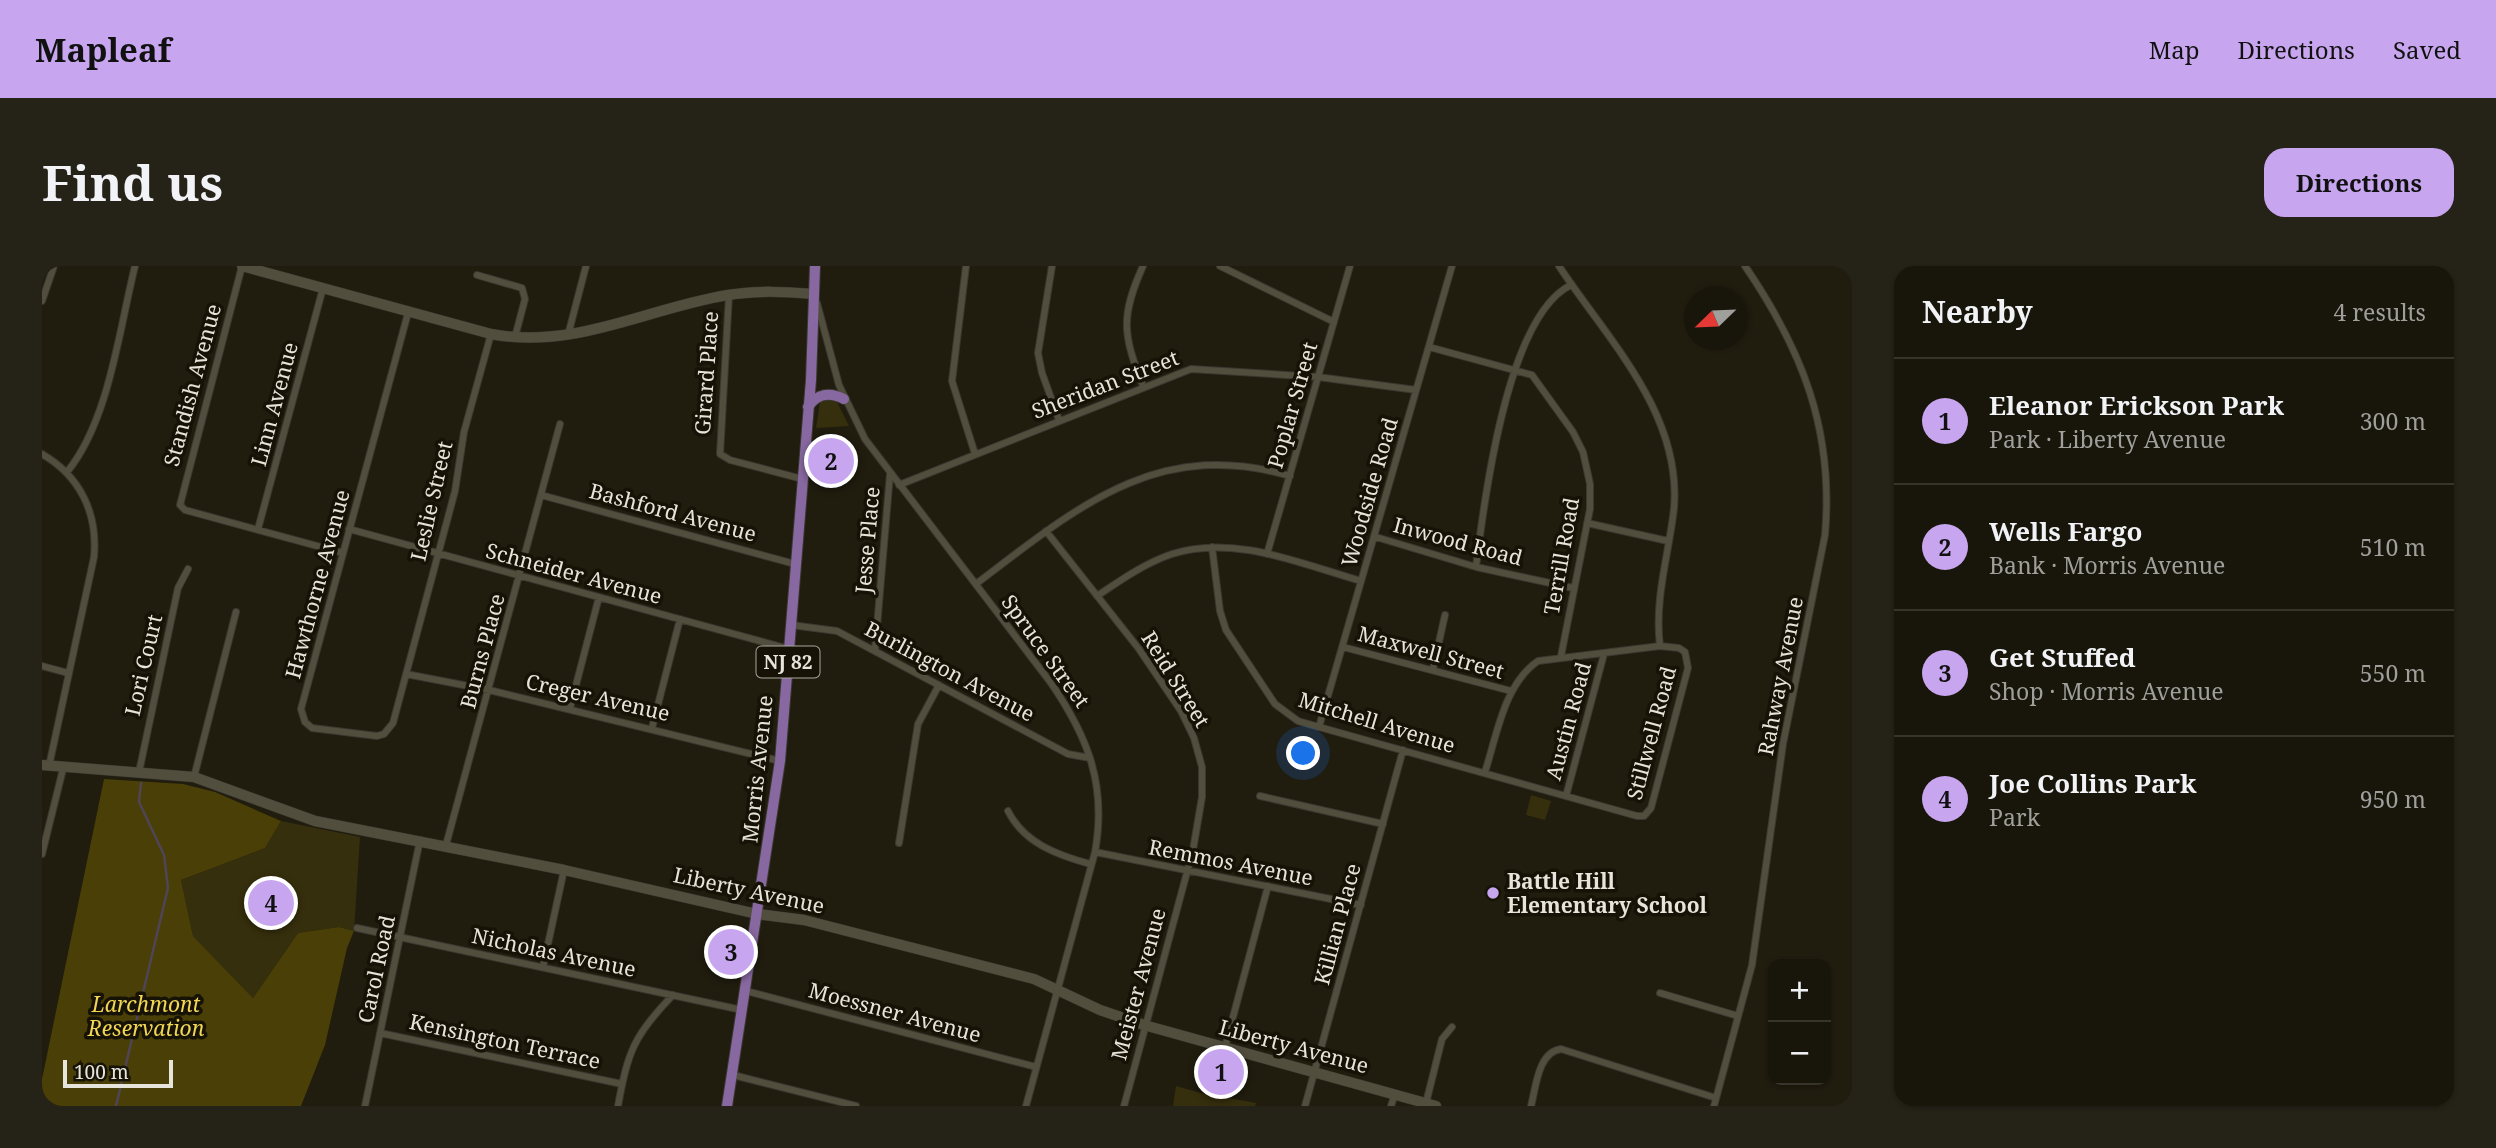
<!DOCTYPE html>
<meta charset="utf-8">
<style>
:root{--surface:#18150a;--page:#252218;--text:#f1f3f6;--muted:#9f9f9c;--line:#36342b;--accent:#c7a6ef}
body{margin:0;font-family:"Noto Serif",serif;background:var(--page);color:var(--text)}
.controls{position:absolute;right:21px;bottom:21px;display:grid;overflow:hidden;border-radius:14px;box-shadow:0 2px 5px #0004}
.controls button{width:63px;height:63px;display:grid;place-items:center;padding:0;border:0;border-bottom:2px solid var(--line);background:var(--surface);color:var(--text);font:35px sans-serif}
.compass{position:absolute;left:1642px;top:21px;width:63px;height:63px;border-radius:50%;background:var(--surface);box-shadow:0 2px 5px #0004;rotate:247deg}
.scale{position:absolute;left:21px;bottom:18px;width:110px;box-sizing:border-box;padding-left:7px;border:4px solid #e7e5db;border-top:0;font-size:19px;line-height:24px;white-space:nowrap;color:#e7e5db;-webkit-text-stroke:5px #161306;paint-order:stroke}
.you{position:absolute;left:1262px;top:488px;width:24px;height:24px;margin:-18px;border:5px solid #fff;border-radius:50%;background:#1a73e8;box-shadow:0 0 0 10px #1a73e833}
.badge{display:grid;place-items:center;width:46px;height:46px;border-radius:50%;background:var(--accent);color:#111;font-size:23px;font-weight:700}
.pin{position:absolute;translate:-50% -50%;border:4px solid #fff;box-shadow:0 2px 7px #0006}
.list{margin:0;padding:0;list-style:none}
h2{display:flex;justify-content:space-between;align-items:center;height:91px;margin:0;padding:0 28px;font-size:30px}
h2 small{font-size:23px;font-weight:400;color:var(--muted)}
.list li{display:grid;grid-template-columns:46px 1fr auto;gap:21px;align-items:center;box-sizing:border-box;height:126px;padding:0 28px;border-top:2px solid var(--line)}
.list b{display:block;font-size:26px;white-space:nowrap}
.list p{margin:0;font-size:23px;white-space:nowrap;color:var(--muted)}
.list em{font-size:23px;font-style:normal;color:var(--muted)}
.map{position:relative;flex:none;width:1810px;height:840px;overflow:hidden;border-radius:21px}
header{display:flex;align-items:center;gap:42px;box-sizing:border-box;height:98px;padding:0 35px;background:var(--accent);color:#111}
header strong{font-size:33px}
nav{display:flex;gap:38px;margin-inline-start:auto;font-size:24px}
.intro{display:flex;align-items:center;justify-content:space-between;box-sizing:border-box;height:168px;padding:0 42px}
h1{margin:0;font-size:49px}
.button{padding:18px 32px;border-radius:21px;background:var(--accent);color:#111;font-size:24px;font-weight:700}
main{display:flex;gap:42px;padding:0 42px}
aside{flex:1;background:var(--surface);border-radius:21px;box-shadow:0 2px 5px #0004}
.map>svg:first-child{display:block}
.green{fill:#362f0d}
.forest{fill:#4a3f07}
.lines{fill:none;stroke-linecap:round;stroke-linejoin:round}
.stream{stroke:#504557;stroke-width:2.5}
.street-casing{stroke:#3a3830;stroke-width:8}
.secondary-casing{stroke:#3a3830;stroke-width:11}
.primary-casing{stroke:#3a3830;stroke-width:12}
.street{stroke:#524e3e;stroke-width:6}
.secondary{stroke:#524e3e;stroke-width:10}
.primary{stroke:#8868a0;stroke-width:10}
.poi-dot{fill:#c7a6ef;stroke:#161306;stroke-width:2.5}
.labels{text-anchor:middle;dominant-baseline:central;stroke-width:7;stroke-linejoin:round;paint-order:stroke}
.shield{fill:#161306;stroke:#a8a69b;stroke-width:2}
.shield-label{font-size:19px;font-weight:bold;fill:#e7e5db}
.street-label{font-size:21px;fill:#e7e5db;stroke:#161306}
.poi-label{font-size:21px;font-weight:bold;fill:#e7e5db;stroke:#161306;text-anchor:start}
.park-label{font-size:21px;font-style:italic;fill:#f2d654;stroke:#161306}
</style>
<header>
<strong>Mapleaf</strong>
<nav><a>Map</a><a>Directions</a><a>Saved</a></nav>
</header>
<div class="intro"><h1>Find us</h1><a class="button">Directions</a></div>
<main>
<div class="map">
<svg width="1810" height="840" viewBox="0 0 1810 840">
<rect width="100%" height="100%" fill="#201c0e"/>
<path class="green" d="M793,132L807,160L774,162L778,136Z
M1489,529L1509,535L1503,554L1484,549Z
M239,555L318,571L312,665L297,661L256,667L211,732L151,670L139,614L223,582Z
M1174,787L1190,791L1181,831L1214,837L1213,840H1131L1134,820L1166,829Z"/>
<path class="forest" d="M62,513L141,518L173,526L239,555L223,582L139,614L151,670L211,732L256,667L297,661L312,665L305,682L283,779L259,840H0V813Z"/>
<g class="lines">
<path class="stream" d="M74,840L126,622L122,589L97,536L99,517"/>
<defs>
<path id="street" d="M200,0L138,239L143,244L301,287
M924,0L910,115L933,188
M1010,0L996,87L1000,107L1017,154
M1101,0C1078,51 1081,69 1101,120
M1178,0L1292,56
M1517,0C1565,73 1640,147 1632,242C1627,288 1612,333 1618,380
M435,9L480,22L483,33L473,71
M687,29L678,188L688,194L760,213
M0,35L12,0
M775,37L797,119L823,173L1009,417C1046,471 1065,519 1053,586L984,840
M366,47L259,443L263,456L270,462L335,470L342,468L351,457L413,225L422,166L449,68
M526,69L544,0
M1387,81L1490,109L1531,166L1541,186L1548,218V243L1519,390
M0,188C38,210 56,247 52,291L7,500
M25,206C67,155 77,64 93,0
M857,219L1149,103L1276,111L1374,124
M499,229L753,298
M1545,257L1626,275
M216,263L281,22
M307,263L747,383
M1004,265L1097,383L1139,445L1152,472L1160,501V531L1151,584L1082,840
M1334,271L1434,301L1531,322
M1170,281L1178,345L1184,364L1233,438L1256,455L1277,461L1595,550H1602L1609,542L1646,402L1643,386L1637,382L1618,380L1496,395C1462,418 1455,469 1443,506
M1225,288L1308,0
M1434,301C1442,234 1465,50 1529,19
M934,318C1034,242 1115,171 1248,210
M1055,330C1079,314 1103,297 1130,288C1193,268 1259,298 1319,315
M749,359L795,365L1026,488L1048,492
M1301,381L1469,425
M833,384L848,208
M0,400L26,407
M1391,403L1403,349
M364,408L447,424L738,495
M528,442L557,331
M1277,461L1410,0
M610,462L638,353
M97,506L136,322L146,303
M152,511L194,346
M1218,530L1341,558
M1524,530L1562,388
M966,545C982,577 1015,589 1048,598
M857,577L876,458L897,419
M404,579L518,158
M1053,586L1319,639
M0,588L21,503
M315,662L700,744
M501,701L522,604
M704,725L994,801
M1618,727L1696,750
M338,767L580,818
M1183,781L1226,620
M691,809L814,840
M1384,837L1400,773L1410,761
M323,840L378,574
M576,840C586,785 592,769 631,729
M1263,840L1361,484
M1349,840L1353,828
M1489,840C1494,821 1496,786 1519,783L1674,832
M1672,840L1710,699L1741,478L1783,269C1792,165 1761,85 1703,0"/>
<path id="secondary" d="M200,0L449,68C533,84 605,42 686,29C715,24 744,26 772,28
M0,499L152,511L273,555L522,604L715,648L762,654L992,713L1058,744L1102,759L1394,840"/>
<path id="primary" d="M766,141C775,127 788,126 802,133
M685,840L738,495L769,114L773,0"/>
</defs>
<use href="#street" class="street-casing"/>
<use href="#secondary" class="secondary-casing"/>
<use href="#primary" class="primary-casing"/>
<use href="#street" class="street"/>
<use href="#secondary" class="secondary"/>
<use href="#primary" class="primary"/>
</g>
<circle class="poi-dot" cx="1451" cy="627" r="7"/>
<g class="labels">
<rect class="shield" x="714.5" y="380.5" width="63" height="31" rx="5"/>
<g class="shield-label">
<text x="746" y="396">NJ 82</text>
</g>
<g class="street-label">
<text transform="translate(664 107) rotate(-86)">Girard Place</text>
<text transform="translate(1063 118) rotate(-21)">Sheridan Street</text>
<text transform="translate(150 119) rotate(-75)">Standish Avenue</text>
<text transform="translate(232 138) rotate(-75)">Linn Avenue</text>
<text transform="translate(1250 139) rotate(-74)">Poplar Street</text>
<text transform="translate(1327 226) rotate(-74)">Woodside Road</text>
<text transform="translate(389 235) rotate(-77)">Leslie Street</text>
<text transform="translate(631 246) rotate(15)">Bashford Avenue</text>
<text transform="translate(825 274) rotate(-85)">Jesse Place</text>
<text transform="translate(1416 275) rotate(15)">Inwood Road</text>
<text transform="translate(1519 290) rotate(-80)">Terrill Road</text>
<text transform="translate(532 307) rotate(15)">Schneider Avenue</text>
<text transform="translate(275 318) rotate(-75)">Hawthorne Avenue</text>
<text transform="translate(440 385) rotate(-75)">Burns Place</text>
<text transform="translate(1004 385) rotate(54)">Spruce Street</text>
<text transform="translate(1389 386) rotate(15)">Maxwell Street</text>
<text transform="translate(101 399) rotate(-77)">Lori Court</text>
<text transform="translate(908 405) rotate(28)">Burlington Avenue</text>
<text transform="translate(1738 410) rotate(-79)">Rahway Avenue</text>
<text transform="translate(1134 413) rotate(58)">Reid Street</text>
<text transform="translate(556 431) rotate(13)">Creger Avenue</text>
<text transform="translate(1526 455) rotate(-75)">Austin Road</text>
<text transform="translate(1335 456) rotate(17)">Mitchell Avenue</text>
<text transform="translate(1609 467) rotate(-75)">Stillwell Road</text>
<text transform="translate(715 503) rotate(-84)">Morris Avenue</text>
<text transform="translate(1189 596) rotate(11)">Remmos Avenue</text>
<text transform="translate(707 624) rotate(12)">Liberty Avenue</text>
<text transform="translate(1295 658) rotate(-75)">Killian Place</text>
<text transform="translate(512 686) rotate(12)">Nicholas Avenue</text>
<text transform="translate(334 703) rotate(-78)">Carol Road</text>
<text transform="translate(1096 718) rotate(-75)">Meister Avenue</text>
<text transform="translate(853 746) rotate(15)">Moessner Avenue</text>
<text transform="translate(463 775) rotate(12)">Kensington Terrace</text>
<text transform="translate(1252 780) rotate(15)">Liberty Avenue</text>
</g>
<g class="poi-label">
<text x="1465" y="615">Battle Hill<tspan x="1465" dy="24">Elementary School</tspan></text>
</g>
<g class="park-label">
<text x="104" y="738">Larchmont<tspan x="104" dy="24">Reservation</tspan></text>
</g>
</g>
</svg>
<div class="controls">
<button>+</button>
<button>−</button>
</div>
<svg class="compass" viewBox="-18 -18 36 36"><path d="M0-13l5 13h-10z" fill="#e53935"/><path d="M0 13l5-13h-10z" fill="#9f9f9c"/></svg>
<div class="scale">100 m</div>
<div class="you"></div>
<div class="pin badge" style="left:1179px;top:806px">1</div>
<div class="pin badge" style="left:789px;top:195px">2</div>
<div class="pin badge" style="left:689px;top:686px">3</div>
<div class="pin badge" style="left:229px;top:637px">4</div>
</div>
<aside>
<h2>Nearby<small>4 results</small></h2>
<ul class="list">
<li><span class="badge">1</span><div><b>Eleanor Erickson Park</b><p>Park · Liberty Avenue</p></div><em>300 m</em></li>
<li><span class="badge">2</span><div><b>Wells Fargo</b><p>Bank · Morris Avenue</p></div><em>510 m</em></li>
<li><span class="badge">3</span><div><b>Get Stuffed</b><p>Shop · Morris Avenue</p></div><em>550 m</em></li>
<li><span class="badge">4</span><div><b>Joe Collins Park</b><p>Park</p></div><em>950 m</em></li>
</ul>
</aside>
</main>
